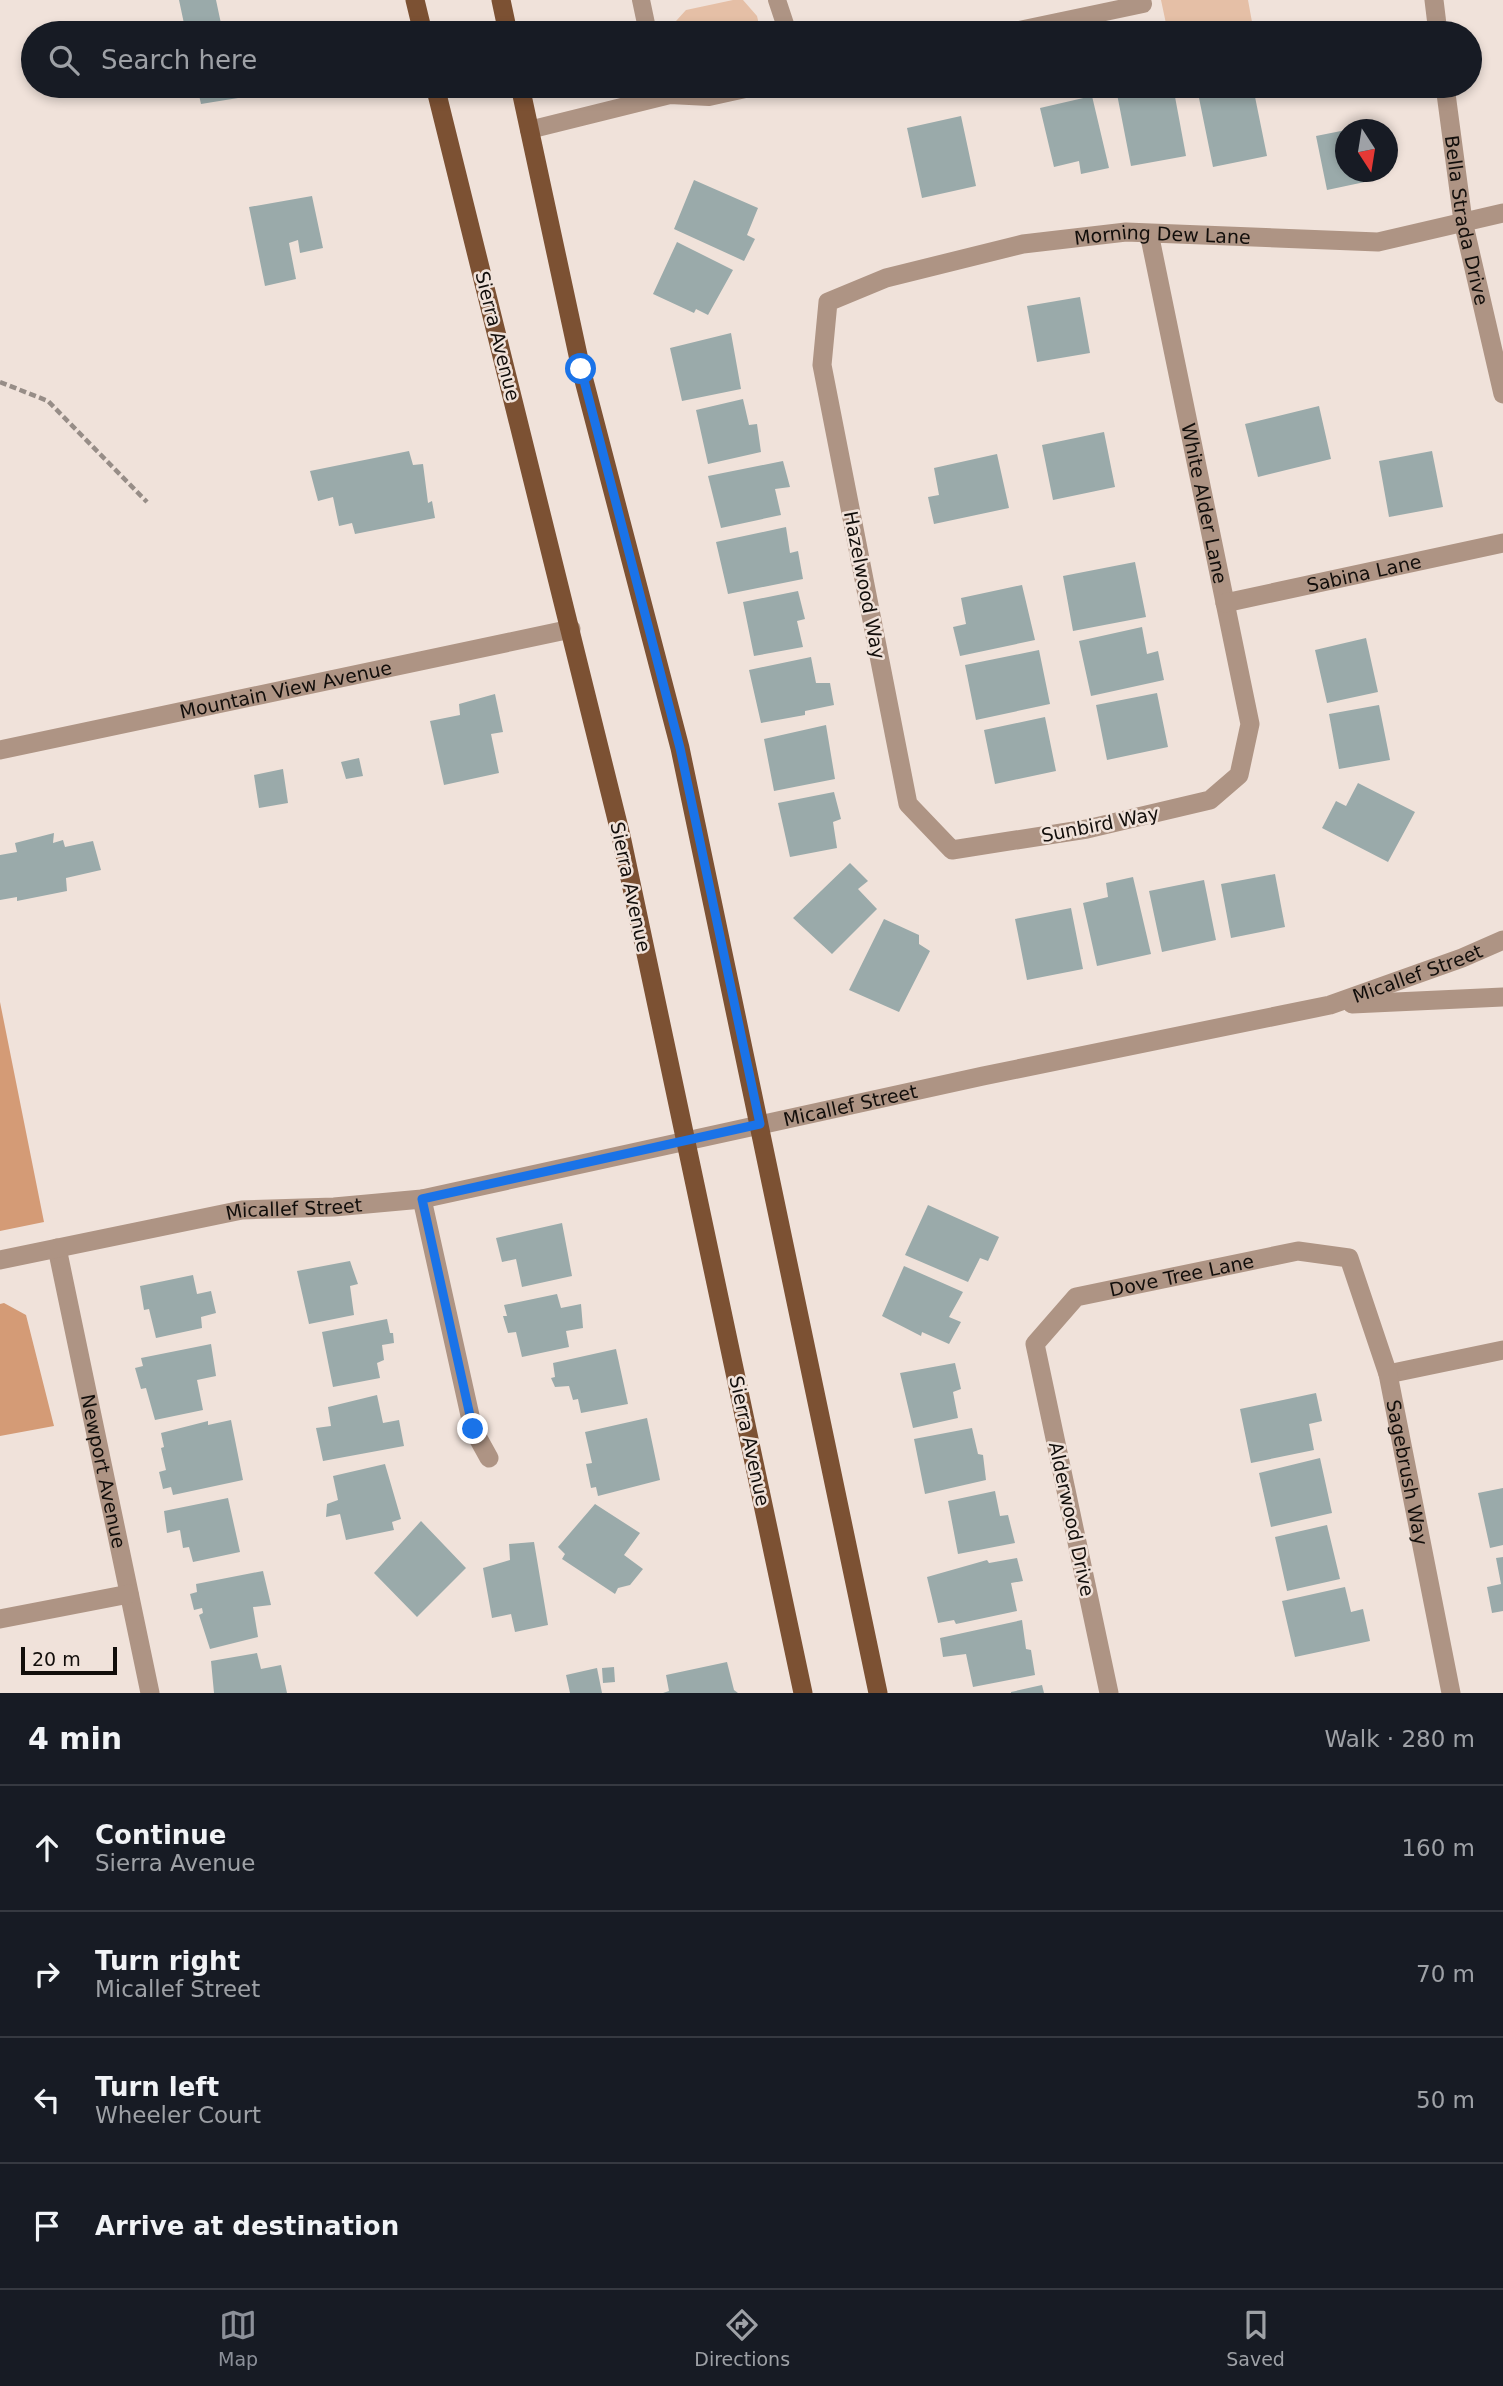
<!DOCTYPE html>
<meta charset="utf-8">
<style>
:root{--surface:#171b24;--page:#20242c;--text:#f1f3f6;--muted:#9ea1a6;--line:#363941;--accent:#8c9099}
body{margin:0;font-family:"DejaVu Sans",sans-serif;background:var(--page);color:var(--text)}
.compass{position:absolute;left:1335px;top:119px;width:63px;height:63px;border-radius:50%;background:var(--surface);box-shadow:0 4px 10px #0003;rotate:168deg}
.scale{position:absolute;left:21px;bottom:18px;width:96px;box-sizing:border-box;padding-left:7px;border:4px solid #120e0b;border-top:0;font-size:19px;line-height:24px;white-space:nowrap;color:#120e0b;-webkit-text-stroke:5px #f0e2da;paint-order:stroke}
.stop{position:absolute;width:21px;height:21px;margin:-16px;border:5px solid #1a73e8;border-radius:50%;background:#fff}
.stop.end{background:#1a73e8;border-color:#fff;box-shadow:0 2px 7px #0008}
.list{margin:0;padding:0;list-style:none}
h2{display:flex;justify-content:space-between;align-items:center;height:91px;margin:0;padding:0 28px;font-size:30px}
h2 small{font-size:23px;font-weight:400;color:var(--muted)}
.list li{display:grid;grid-template-columns:46px 1fr auto;gap:21px;align-items:center;box-sizing:border-box;height:126px;padding:0 28px;border-top:2px solid var(--line)}
.list b{display:block;font-size:26px;white-space:nowrap}
.list p{margin:0;font-size:23px;white-space:nowrap;color:var(--muted)}
.list em{font-size:23px;font-style:normal;color:var(--muted)}
.icon{flex:none;width:38px;height:38px;fill:none;stroke:currentColor;stroke-width:2;stroke-linecap:round;stroke-linejoin:round}
.map{position:relative;flex:none;width:1503px;height:1693px;overflow:hidden}
.search{position:absolute;background:var(--surface);box-shadow:0 4px 10px #0003;left:21px;right:21px;top:21px;height:77px;display:flex;align-items:center;gap:18px;box-sizing:border-box;padding:0 24px;border-radius:38px;color:var(--muted);font-size:26px}
.sheet{height:595px;background:var(--surface)}
nav{display:flex;justify-content:space-around;align-items:center;box-sizing:border-box;height:98px;border-top:2px solid var(--line);background:var(--surface);font-size:19px;color:var(--muted)}
nav a{display:grid;justify-items:center;gap:4px}
nav .on{color:var(--accent)}
.map>svg:first-child{display:block}
.green{fill:#e5bfa6}
.water{fill:#d49b76}
.building{fill:#9aaaaa}
.lines{fill:none;stroke-linecap:round;stroke-linejoin:round}
.path{stroke:#978d87;stroke-width:4.5;stroke-dasharray:7 3.5;stroke-linecap:butt}
.service{stroke:#ae9484;stroke-width:18}
.minor{stroke:#ae9484;stroke-width:19}
.primary{stroke:#7c5133;stroke-width:19}
.route{stroke:#1a73e8;stroke-width:9}
.labels{text-anchor:middle;dominant-baseline:central;stroke-width:5;stroke-linejoin:round;paint-order:stroke}
.street-label{font-size:19px;fill:#120e0b;stroke:#f0e2da}
</style>
<div class="map">
<svg width="1503" height="1693" viewBox="0 0 1503 1693">
<rect width="100%" height="100%" fill="#f0e2da"/>
<path class="green" d="M733,0H743L757,16L761,33H678L676,21L686,10Z
M1161,0H1248L1254,33H1168Z"/>
<path class="water" d="M0,1002L44,1222L0,1231Z
M4,1303L26,1315L54,1426L0,1436V1304Z"/>
<path class="building" d="M179,0H216L223,33H186Z
M197,86H235L238,98L201,104Z
M1161,86H1173L1186,156L1131,166L1117,94Z
M1253,87L1267,156L1213,167L1199,98Z
M1092,96L1109,168L1081,174L1079,161L1054,167L1040,108Z
M961,116L976,186L922,198L907,128Z
M1346,130V172H1378L1379,179L1327,190L1316,136Z
M694,180L758,208L747,235L755,239L744,261L674,229Z
M312,196L323,248L300,253L298,240L289,243L296,279L265,286L249,207Z
M677,242L733,270L708,315L696,309L694,313L653,294Z
M1080,297L1090,353L1037,362L1027,306Z
M731,333L741,389L682,401L670,348Z
M743,399L749,425L757,424L761,452L708,464L696,410Z
M1319,406L1331,459L1258,477L1245,424Z
M1104,432L1115,487L1053,500L1042,445Z
M409,451L413,465L423,464L428,503L432,501L435,518L355,534L352,523L339,526L333,497L318,501L310,471Z
M1432,451L1443,507L1389,517L1379,461Z
M997,454L1009,508L934,524L928,497L939,495L934,468Z
M783,461L790,487L775,489L781,515L721,528L708,476Z
M786,527L790,553L798,551L803,579L728,594L716,542Z
M1135,562L1146,617L1073,631L1063,576Z
M1022,585L1035,640L960,656L953,627L966,624L961,598Z
M798,591L805,619L797,621L803,647L754,656L743,602Z
M1142,627L1147,654L1158,651L1164,680L1091,696L1079,641Z
M1366,638L1378,692L1327,703L1315,650Z
M1039,650L1050,704L976,720L965,665Z
M811,657L816,683H830L834,705L805,711V715L761,723L749,670Z
M1157,693L1168,747L1107,760L1096,705Z
M495,694L503,732L491,734L499,773L444,785L430,721L460,715L459,704Z
M1379,705L1390,760L1339,769L1329,714Z
M1045,717L1056,771L995,784L984,730Z
M826,725L835,779L774,791L764,739Z
M359,758L363,776L346,779L341,762Z
M283,769L288,803L259,808L254,775Z
M1358,783L1415,812L1388,862L1322,828L1336,801L1346,806Z
M834,792L841,819L833,822L837,848L790,857L778,803Z
M54,833L53,843L63,840L65,847L93,841L101,870L66,878L67,891L17,901V897L0,900V855L17,852L15,843Z
M850,863L868,881L858,889L877,909L832,954L793,918Z
M1275,874L1285,927L1231,938L1221,884Z
M1133,877L1151,954L1097,966L1083,903L1108,897L1106,883Z
M1204,880L1216,940L1162,952L1149,891Z
M1071,908L1083,969L1027,980L1015,919Z
M884,919L919,935V944L930,951L899,1012L849,990Z
M928,1205L999,1237L988,1261L980,1258L968,1282L905,1255Z
M562,1223L572,1276L522,1287L516,1259L502,1262L496,1238Z
M350,1261L358,1284L350,1286L354,1315L309,1324L297,1271Z
M904,1266L963,1292L949,1317L961,1322L949,1344L922,1332L921,1336L882,1316Z
M193,1275L197,1294L211,1291L216,1313L201,1317L202,1328L156,1338L149,1309L144,1310L140,1286Z
M557,1294L561,1308L581,1304L583,1328L566,1331L569,1347L522,1357L516,1332L508,1333L503,1316H507L504,1305Z
M387,1319L390,1333H393L394,1343L382,1345L384,1360L377,1363L380,1378L333,1387L322,1332Z
M211,1344L216,1376L197,1380L203,1410L155,1420L146,1388L141,1389L135,1368L143,1366L141,1358Z
M616,1349L628,1404L581,1413L578,1399L573,1400L569,1386L555,1387L551,1378L555,1377L553,1363Z
M955,1363L961,1389L953,1392L958,1418L913,1428L900,1373Z
M1316,1393L1322,1421L1309,1424L1314,1450L1251,1463L1240,1409Z
M377,1395L383,1423L399,1420L404,1446L323,1461L316,1428L331,1426L328,1407Z
M647,1418L660,1480L598,1496L596,1487L591,1488L586,1464L592,1463L585,1432Z
M231,1420L243,1480L173,1495L171,1487L163,1489L159,1472L166,1470L161,1448L164,1447L161,1433L208,1421V1425Z
M972,1428L978,1454L983,1455L986,1480L925,1494L914,1439Z
M1320,1458L1332,1513L1271,1527L1259,1473Z
M385,1464L401,1519L392,1522L394,1530L346,1540L340,1514L326,1517L327,1504L338,1500L333,1476Z
M1503,1488V1545L1490,1548L1478,1493Z
M995,1491L1000,1516L1008,1515L1015,1543L958,1554L948,1501Z
M228,1498L240,1552L193,1562L189,1547L183,1548L180,1530L167,1533L164,1511Z
M595,1504L640,1533L624,1555L643,1569L630,1585L618,1588L615,1594L562,1559L565,1554L558,1547Z
M421,1521L466,1568L417,1617L374,1573Z
M1327,1525L1340,1579L1287,1591L1275,1537Z
M534,1542L548,1625L515,1632L511,1614L492,1618L483,1568L510,1560L509,1544Z
M1503,1557V1611L1492,1613L1487,1587L1501,1584L1496,1558Z
M1017,1558L1023,1581L1011,1583L1017,1611L956,1624L954,1620L938,1623L927,1577L987,1560L989,1563Z
M263,1571L271,1605L253,1607L258,1637L210,1649L199,1615L203,1613L202,1608L194,1610L190,1594L197,1592L196,1584Z
M1345,1587L1351,1612L1363,1609L1370,1641L1295,1657L1282,1601Z
M1022,1620L1026,1649L1031,1650L1035,1675L973,1687L966,1654L943,1657L940,1638Z
M257,1653L261,1669L281,1665L287,1693H214L211,1661Z
M727,1662L734,1690L738,1693H663L669,1691L666,1675Z
M614,1667L615,1682L603,1683L602,1668Z
M597,1668L602,1693H570L566,1675Z
M1042,1685L1044,1693H1011V1692Z"/>
<g class="lines">
<path class="path" d="M0,382L48,401L147,502"/>
<path class="service" d="M641,0L648,33
M777,0L788,33
M1005,33L1143,4L1142,0
M664,86L670,95L709,97L759,86
M529,130L670,95"/>
<g class="minor">
<path d="M1434,0L1438,33"/>
<path id="s1" d="M1445,86L1463,221L1503,394"/>
<path id="s2" d="M1149,233L1250,724L1239,775L1210,800L1087,829L952,850L908,804L822,365L828,302L886,278L1023,244L1126,232L1378,242L1503,213"/>
<path id="s3" d="M1225,603L1503,543"/>
<path id="s4" d="M0,750L571,629"/>
<path d="M1352,1004L1503,997"/>
<path d="M422,1199L473,1429L489,1458"/>
<path id="s5" d="M57,1248L150,1693"/>
<path id="s6" d="M0,1260L242,1210L334,1207L422,1199L983,1076L1330,1005L1462,958L1503,940"/>
<path d="M1388,1374L1503,1350"/>
<path d="M0,1619L129,1594"/>
<path id="s7" d="M1109,1693L1035,1344L1076,1297L1298,1251L1349,1258L1388,1374L1451,1693"/>
</g>
<path class="primary" d="M415,0L423,33
M501,0L508,33
M435,86L621,836L803,1693
M520,86L581,369L680,748L878,1693"/>
</g>
<g class="lines">
<path class="route" d="M473,1429L422,1199L760,1124L680,748L581,369"/>
</g>
<g class="labels">
<g class="street-label">
<text stroke="none"><textPath href="#s1" startOffset="136">Bella Strada Drive</textPath></text>
<text stroke="none"><textPath href="#s2" startOffset="1773">Morning Dew Lane</textPath></text>
<text transform="translate(498 336) rotate(76)">Sierra Avenue</text>
<text stroke="none"><textPath href="#s2" startOffset="276">White Alder Lane</textPath></text>
<text stroke="none"><textPath href="#s3" startOffset="142">Sabina Lane</textPath></text>
<text transform="translate(865 585) rotate(79)">Hazelwood Way</text>
<text stroke="none"><textPath href="#s4" startOffset="292">Mountain View Avenue</textPath></text>
<text transform="translate(1100 824) rotate(-11)">Sunbird Way</text>
<text transform="translate(631 887) rotate(78)">Sierra Avenue</text>
<text stroke="none"><textPath href="#s6" startOffset="1449">Micallef Street</textPath></text>
<text stroke="none"><textPath href="#s6" startOffset="866">Micallef Street</textPath></text>
<text stroke="none"><textPath href="#s6" startOffset="299">Micallef Street</textPath></text>
<text stroke="none"><textPath href="#s7" startOffset="527">Dove Tree Lane</textPath></text>
<text transform="translate(750 1441) rotate(78)">Sierra Avenue</text>
<text stroke="none"><textPath href="#s5" startOffset="228">Newport Avenue</textPath></text>
<text stroke="none"><textPath href="#s7" startOffset="920">Sagebrush Way</textPath></text>
<text transform="translate(1072 1519) rotate(78)">Alderwood Drive</text>
</g>
</g>
</svg>
<svg class="compass" viewBox="-18 -18 36 36"><path d="M0-13l5 13h-10z" fill="#e53935"/><path d="M0 13l5-13h-10z" fill="#9ea1a6"/></svg>
<div class="scale">20 m</div>
<div class="stop" style="left:581px;top:369px"></div>
<div class="stop end" style="left:473px;top:1429px"></div>
<div class="search"><svg class="icon" aria-label="search" viewBox="0 0 24 24"><circle cx="10" cy="10" r="6"/><path d="M15 15l6 6"/></svg>Search here</div>
</div>
<section class="sheet">
<h2>4 min<small>Walk · 280 m</small></h2>
<ul class="list">
<li><svg class="icon" aria-label="ahead" viewBox="0 0 24 24"><path d="M12 20V5M6 11l6-6 6 6"/></svg><div><b>Continue</b><p>Sierra Avenue</p></div><em>160 m</em></li>
<li><svg class="icon" aria-label="right" viewBox="0 0 24 24"><path d="M7 20v-9h11M14 6l5 5-5 5"/></svg><div><b>Turn right</b><p>Micallef Street</p></div><em>70 m</em></li>
<li><svg class="icon" aria-label="left" viewBox="0 0 24 24"><path d="M17 20v-9H6M10 6l-5 5 5 5"/></svg><div><b>Turn left</b><p>Wheeler Court</p></div><em>50 m</em></li>
<li><svg class="icon" aria-label="arrive" viewBox="0 0 24 24"><path d="M6 21V4h12l-3 4 3 4H6"/></svg><div><b>Arrive at destination</b></div></li>
</ul>
</section>
<nav>
<a class="on"><svg class="icon" aria-label="map" viewBox="0 0 24 24"><path d="M3 6l6-2 6 2 6-2v14l-6 2-6-2-6 2zM9 4v14M15 6v14"/></svg>Map</a>
<a><svg class="icon" aria-label="directions" viewBox="0 0 24 24"><path d="M12 3l9 9-9 9-9-9zM9 14v-3h6M13 9l2 2-2 2"/></svg>Directions</a>
<a><svg class="icon" aria-label="saved" viewBox="0 0 24 24"><path d="M7 4h10v16l-5-4-5 4z"/></svg>Saved</a>
</nav>
